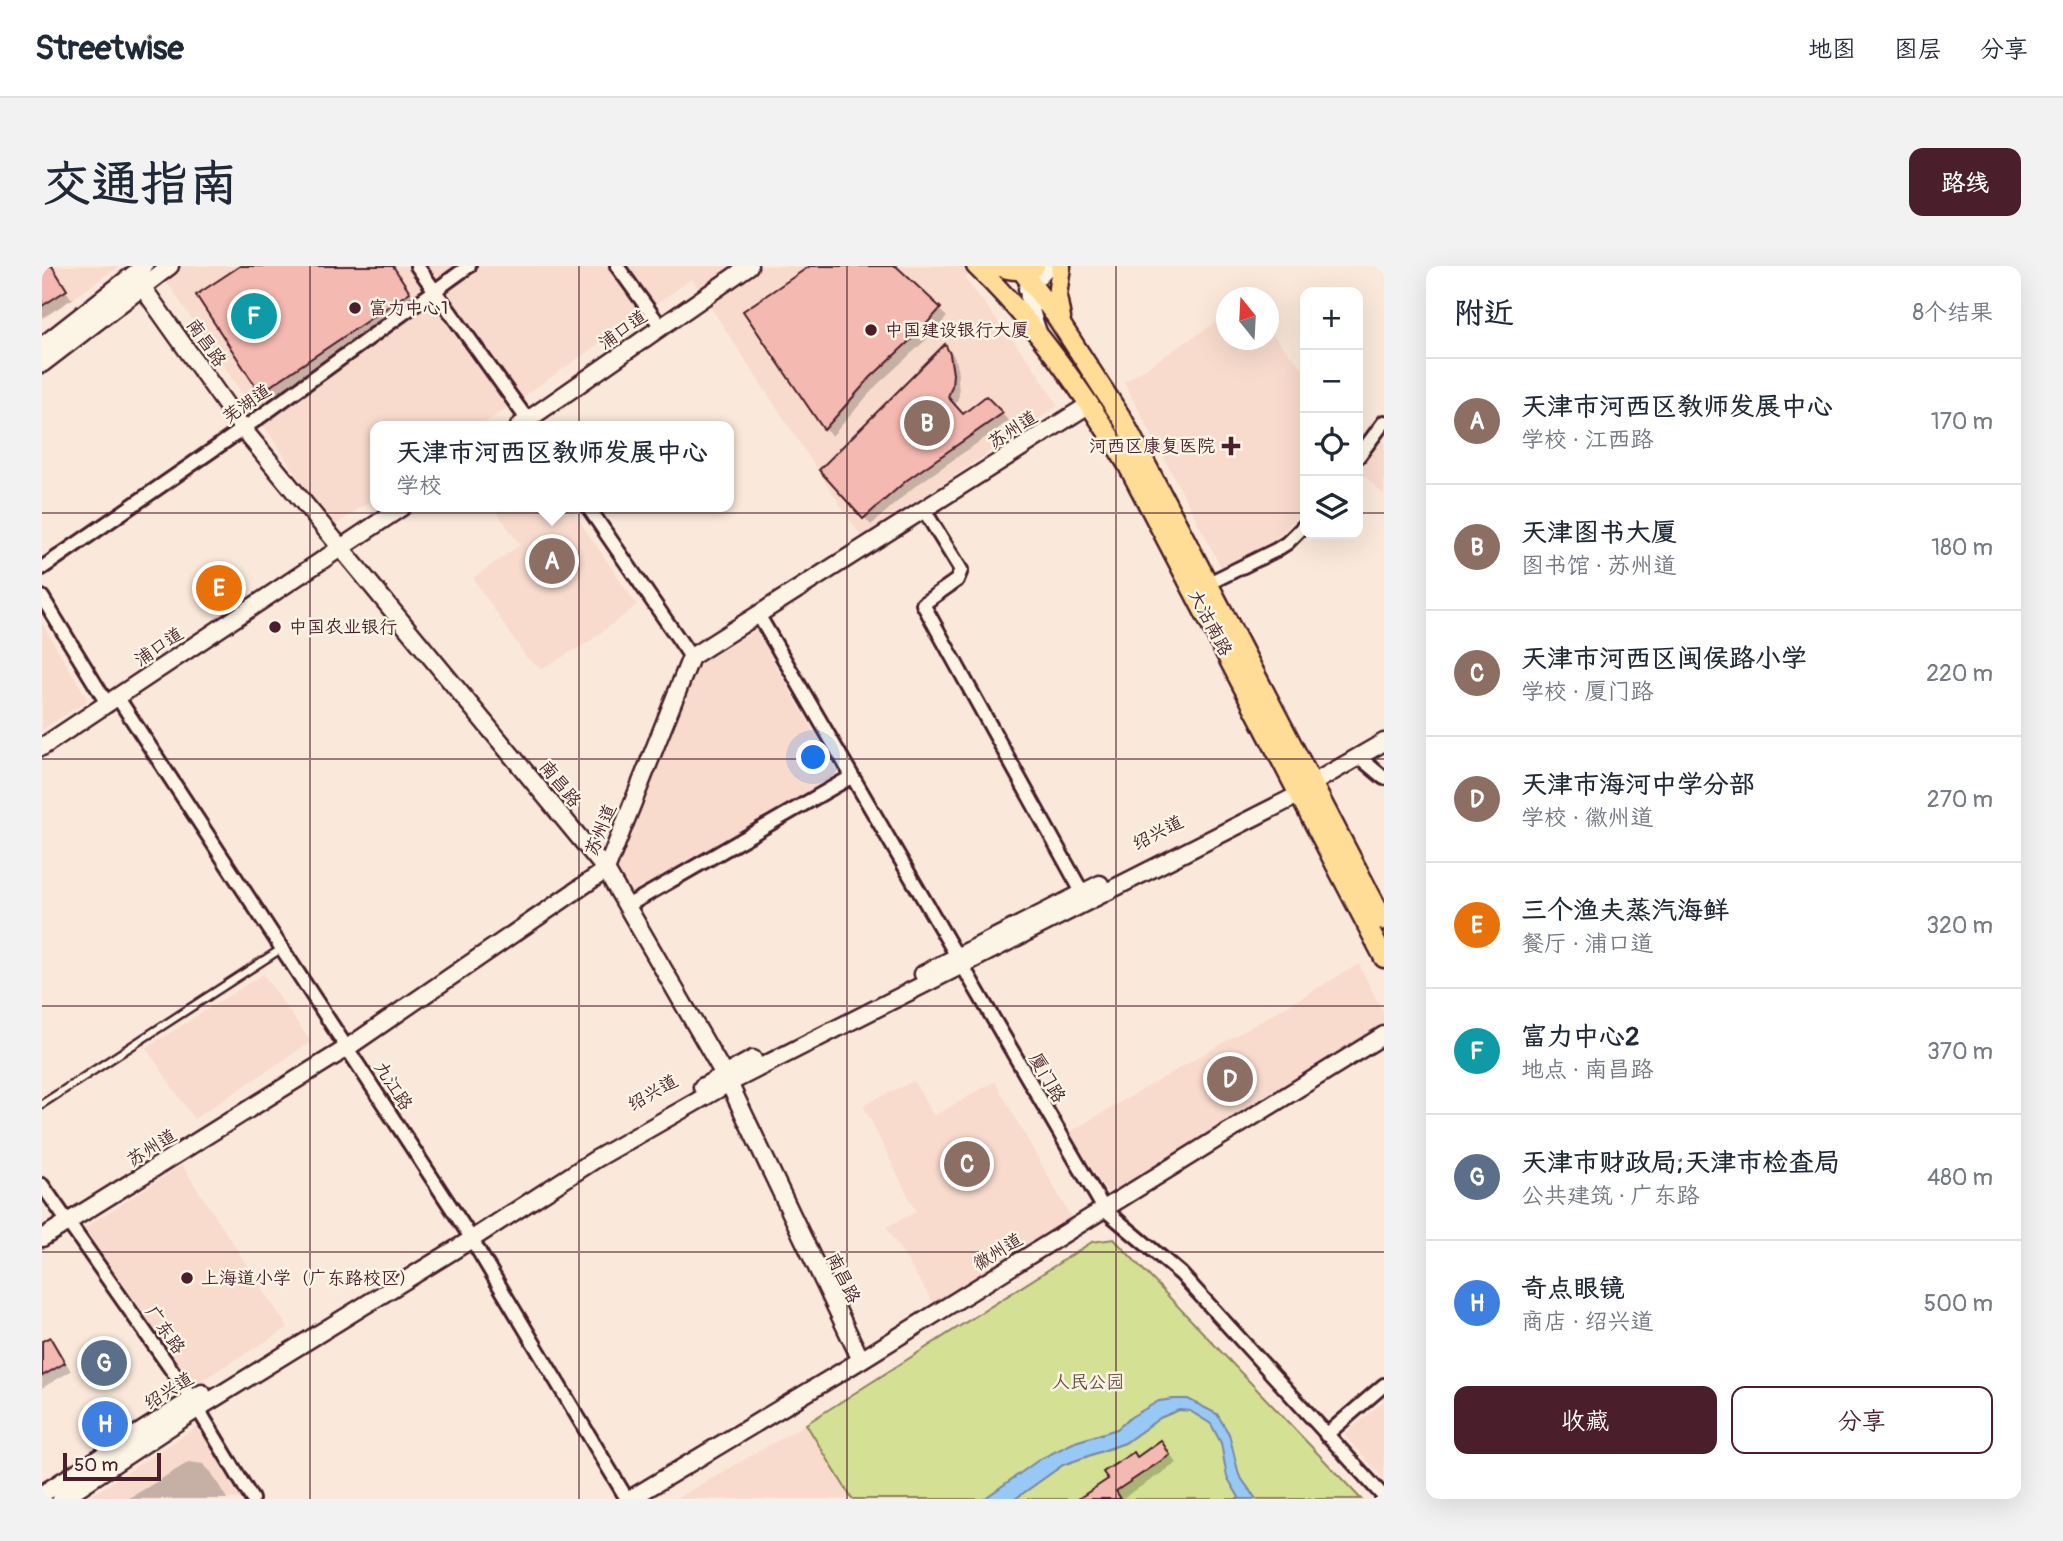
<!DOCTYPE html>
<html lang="zh">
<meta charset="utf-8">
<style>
:root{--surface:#fff;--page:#f2f2f3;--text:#1f2937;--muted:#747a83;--line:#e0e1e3;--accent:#4a1f2b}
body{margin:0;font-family:Pangolin,"LXGW WenKai TC",sans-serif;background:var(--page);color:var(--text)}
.controls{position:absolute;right:21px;top:21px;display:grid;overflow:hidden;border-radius:14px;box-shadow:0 7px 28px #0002}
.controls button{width:63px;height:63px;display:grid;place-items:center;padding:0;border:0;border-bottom:2px solid var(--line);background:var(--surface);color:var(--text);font:35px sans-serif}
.compass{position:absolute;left:1174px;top:21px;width:63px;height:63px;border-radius:50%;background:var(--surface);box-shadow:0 7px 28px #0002;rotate:342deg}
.scale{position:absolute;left:21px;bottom:18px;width:98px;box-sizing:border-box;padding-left:7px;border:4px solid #4a1f2b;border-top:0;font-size:19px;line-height:24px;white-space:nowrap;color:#4a1f2b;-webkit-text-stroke:5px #fcf5e5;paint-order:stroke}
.you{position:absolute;left:772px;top:492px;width:24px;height:24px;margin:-18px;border:5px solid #fff;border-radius:50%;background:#1a73e8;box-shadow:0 0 0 10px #1a73e833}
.badge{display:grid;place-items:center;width:46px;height:46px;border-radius:50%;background:var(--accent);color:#fff;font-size:23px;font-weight:700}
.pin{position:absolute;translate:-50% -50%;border:4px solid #fff;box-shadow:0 2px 7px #0006}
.popup{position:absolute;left:328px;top:155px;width:364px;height:91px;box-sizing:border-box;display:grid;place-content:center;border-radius:14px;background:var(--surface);filter:drop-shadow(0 2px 5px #0005);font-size:23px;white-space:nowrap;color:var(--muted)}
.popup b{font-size:26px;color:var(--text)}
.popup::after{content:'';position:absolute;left:50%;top:100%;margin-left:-14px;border:14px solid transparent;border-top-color:var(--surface)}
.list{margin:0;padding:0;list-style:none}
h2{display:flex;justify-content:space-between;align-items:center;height:91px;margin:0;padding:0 28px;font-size:30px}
h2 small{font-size:23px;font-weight:400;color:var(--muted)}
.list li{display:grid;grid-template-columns:46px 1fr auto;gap:21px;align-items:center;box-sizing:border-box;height:126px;padding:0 28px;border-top:2px solid var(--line)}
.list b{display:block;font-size:26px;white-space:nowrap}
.list p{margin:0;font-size:23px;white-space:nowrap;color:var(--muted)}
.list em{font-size:23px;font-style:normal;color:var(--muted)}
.actions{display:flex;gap:14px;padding:21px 28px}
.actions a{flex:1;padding:16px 0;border:2px solid var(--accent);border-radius:14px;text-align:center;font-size:24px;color:var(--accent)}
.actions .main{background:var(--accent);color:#fff}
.icon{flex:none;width:38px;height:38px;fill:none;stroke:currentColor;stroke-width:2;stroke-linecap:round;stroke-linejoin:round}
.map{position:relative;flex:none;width:1342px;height:1233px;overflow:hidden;border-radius:14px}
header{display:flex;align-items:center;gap:42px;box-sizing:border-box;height:98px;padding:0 35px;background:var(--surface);border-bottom:2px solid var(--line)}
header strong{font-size:33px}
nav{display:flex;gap:38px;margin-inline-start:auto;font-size:24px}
.intro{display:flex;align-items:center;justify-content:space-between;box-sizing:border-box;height:168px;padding:0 42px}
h1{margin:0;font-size:49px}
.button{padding:18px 32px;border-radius:14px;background:var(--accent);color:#fff;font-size:24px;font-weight:700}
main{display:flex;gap:42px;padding:0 42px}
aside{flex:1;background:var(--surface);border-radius:14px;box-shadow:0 7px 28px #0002}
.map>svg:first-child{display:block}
.built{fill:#f8dbcd}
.green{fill:#d4e093;stroke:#8f805f;stroke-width:2}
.water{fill:#97c9f4;stroke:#7885a4;stroke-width:2}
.shadow{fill:#0003}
.building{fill:#f4b9b0;stroke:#4a1f2b;stroke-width:2}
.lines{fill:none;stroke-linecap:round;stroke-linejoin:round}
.lane-casing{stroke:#4a1f2b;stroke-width:11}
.street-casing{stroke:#4a1f2b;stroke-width:18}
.secondary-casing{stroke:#4a1f2b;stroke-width:21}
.primary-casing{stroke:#4a1f2b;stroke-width:23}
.lane{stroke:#fcf5e5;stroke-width:6}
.street{stroke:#fcf5e5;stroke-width:12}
.secondary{stroke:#fcf5e5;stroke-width:16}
.primary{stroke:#ffdd96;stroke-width:18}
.grid{fill:none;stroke:#4a1f2b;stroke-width:2;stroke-opacity:0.55}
.poi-dot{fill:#4a1f2b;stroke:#fcf5e5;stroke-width:2.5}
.labels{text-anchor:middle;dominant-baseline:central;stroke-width:5;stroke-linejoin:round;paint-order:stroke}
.poi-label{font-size:18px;fill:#4a1f2b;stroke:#fcf5e5;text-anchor:start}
.street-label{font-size:18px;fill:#4a1f2b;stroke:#fcf5e5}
.park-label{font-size:18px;fill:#6c4f45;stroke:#fcf5e5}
</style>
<header>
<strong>Streetwise</strong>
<nav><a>地图</a><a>图层</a><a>分享</a></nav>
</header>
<div class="intro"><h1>交通指南</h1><a class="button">路线</a></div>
<main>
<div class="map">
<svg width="1342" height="1233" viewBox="0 0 1342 1233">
<rect width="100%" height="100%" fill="#fae9da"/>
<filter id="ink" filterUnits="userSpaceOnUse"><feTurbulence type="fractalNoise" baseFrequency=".0143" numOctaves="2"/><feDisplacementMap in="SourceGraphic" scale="14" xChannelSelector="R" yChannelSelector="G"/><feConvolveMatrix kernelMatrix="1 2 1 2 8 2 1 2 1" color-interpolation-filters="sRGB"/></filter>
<g filter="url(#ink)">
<path class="built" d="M0,0H78L0,54Z
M114,0H935L923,13L992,101L1016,140L820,272L650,13L439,160H333V232L290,261Z
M1184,50V74H1226L1227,65L1263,105V243L1231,275L1179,301L1082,116Z
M1342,170V229L1318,205Z
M451,241H528L595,339L547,376L499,403L484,391L431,312L478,279Z
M0,357L46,434L0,464Z
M714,364L797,510L586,628L571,603L656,399Z
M1317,698L1342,748V761L1068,931L1027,866Z
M221,708L269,776L152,853L104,782Z
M872,815L892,850L953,815L1031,955L894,1041L844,961L874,946L821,839Z
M140,899L246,1062L152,1119L42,962Z
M1342,1135V1213L1302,1169Z
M764,1158L810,1233H634Z
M156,1160L199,1233H44Z"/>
<path class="green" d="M1072,973L1319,1233H810L764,1158L1050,976Z"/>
<path class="water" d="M1132,1133H1146L1175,1148L1187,1168L1197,1209L1214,1233H1198L1185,1211L1179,1177L1169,1158L1148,1145L1137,1144L1118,1152L1083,1177L1021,1199L973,1233H942L998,1193L1033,1176L1075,1163L1089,1151L1117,1135Z"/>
<path class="shadow" d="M0,0H7L29,32H32L0,52Z
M201,0H351L374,35L227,133L219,126Z
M771,0H851L905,51L884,74L835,119L790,170L783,163L704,45Z
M903,80L910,87L915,97L917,129L913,140L921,150L944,132L967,155L872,221L829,259L822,251Z
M8,1073L15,1081L29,1105L0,1122V1077Z
M1119,1177L1135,1197L1080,1233H1039Z
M147,1196L161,1198L169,1206L185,1233H86Z"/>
<path class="building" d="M0,0H10L25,24L0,40Z
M198,0H351L368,26L218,127L154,29Z
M768,0H854L899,42L877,66L828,112L782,164L701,45Z
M903,78L908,88L911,108L910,120L906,131L921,148L944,130L961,147L865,214L821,253L777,204Z
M8,1071L23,1097L0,1110V1075Z
M1119,1174L1128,1189L1074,1225L1079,1233H1036L1066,1213L1061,1206L1092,1186L1095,1191Z"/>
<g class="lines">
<defs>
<path id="lane" d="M0,838L239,683"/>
<path id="street" d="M375,0L490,160
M575,0L619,61
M1316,191L1342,156
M546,241L649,391
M882,244L919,304L915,314L881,338L1040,626
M0,302L201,163L427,0
M1161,320L1234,284L1245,277L1263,259
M0,331L66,439
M717,350L1062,943L1139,1008L1342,1231
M76,432L424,964L585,1233
M1317,491L1342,512
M585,640L809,511
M0,919L150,1133L210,1233
M1284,1169L1342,1119"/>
<path id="secondary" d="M988,9C983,29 990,50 997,69
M101,22L201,163L564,604L687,817L819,1094
M985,23L1006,0
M0,80L102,0
M0,98L128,0
M477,160L707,0
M0,481L360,241
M881,708L1058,618
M660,821L711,793
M0,972L305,782L564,604L649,391L1048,138
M0,1228L160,1127
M19,1233L155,1143L430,973L554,893L687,817L1258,528L1271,517L1342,476
M588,1233L819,1094L1342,769"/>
<path id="primary" d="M934,0C994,58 1042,127 1085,198L1342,692
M956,0C970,5 979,6 993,0
M976,0L1013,49L1081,154L1342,655
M1019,0L1015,30L1019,52"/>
</defs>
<use href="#lane" class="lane-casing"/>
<use href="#street" class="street-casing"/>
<use href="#secondary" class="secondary-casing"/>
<use href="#primary" class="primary-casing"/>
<use href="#lane" class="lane"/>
<use href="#street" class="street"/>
<use href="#secondary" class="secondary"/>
<use href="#primary" class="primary"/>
</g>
</g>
<path class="grid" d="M268,0V1233M537,0V1233M805,0V1233M1074,0V1233M0,247H1263M1316,247H1342M0,493H1342M0,740H1342M0,986H1342"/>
<g class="poi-dot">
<circle cx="313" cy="42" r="7"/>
<circle cx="829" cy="64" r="7"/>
<path d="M1185.5 169.5h7v7h7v7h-7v7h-7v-7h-7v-7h7z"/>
<circle cx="233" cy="361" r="7"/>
<circle cx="145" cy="1012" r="7"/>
</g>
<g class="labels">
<g class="poi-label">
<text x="327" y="42">富力中心1</text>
<text x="843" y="64">中国建设银行大厦</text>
<text x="1173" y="180" text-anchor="end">河西区康复医院</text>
<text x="247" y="361">中国农业银行</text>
<text x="159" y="1012">上海道小学（广东路校区）</text>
</g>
<g class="street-label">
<text transform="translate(581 64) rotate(-35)">浦口道</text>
<text transform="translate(164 77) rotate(55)">南昌路</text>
<text transform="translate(205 138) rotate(-35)">芜湖道</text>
<text transform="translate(971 164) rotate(-33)">苏州道</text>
<text transform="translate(1168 357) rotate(62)">大沽南路</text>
<text transform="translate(117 381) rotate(-34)">浦口道</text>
<text transform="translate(518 518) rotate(51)">南昌路</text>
<text transform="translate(559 564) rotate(-68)">苏州道</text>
<text transform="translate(1116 567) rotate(-27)">绍兴道</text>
<text transform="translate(1005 812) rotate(60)">厦门路</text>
<text transform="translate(351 820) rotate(57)">九江路</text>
<text transform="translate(611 827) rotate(-30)">绍兴道</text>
<text transform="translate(110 882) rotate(-32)">苏州道</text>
<text transform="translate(956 986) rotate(-32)">徽州道</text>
<text transform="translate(801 1012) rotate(64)">南昌路</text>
<text transform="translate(123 1064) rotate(55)">广东路</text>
<text transform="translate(127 1125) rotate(-32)">绍兴道</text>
</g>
<g class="park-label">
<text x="1046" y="1116">人民公园</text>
</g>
</g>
</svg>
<div class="controls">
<button>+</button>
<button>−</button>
<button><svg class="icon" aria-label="locate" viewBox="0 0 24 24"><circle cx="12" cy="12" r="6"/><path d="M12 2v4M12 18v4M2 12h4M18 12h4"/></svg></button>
<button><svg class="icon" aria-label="layers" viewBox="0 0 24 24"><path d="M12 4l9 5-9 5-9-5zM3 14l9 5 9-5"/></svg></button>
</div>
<svg class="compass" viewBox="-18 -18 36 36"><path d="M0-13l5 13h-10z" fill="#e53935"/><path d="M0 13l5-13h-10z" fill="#747a83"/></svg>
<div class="scale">50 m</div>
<div class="you"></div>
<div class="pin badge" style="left:510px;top:295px;background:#8d6e63">A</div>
<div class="popup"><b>天津市河西区教师发展中心</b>学校</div>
<div class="pin badge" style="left:885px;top:157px;background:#8d6e63">B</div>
<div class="pin badge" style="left:925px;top:898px;background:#8d6e63">C</div>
<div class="pin badge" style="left:1188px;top:813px;background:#8d6e63">D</div>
<div class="pin badge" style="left:177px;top:322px;background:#e8710a">E</div>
<div class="pin badge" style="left:212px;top:50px;background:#0f9aa8">F</div>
<div class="pin badge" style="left:62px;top:1097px;background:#5c6f8a">G</div>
<div class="pin badge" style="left:63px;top:1158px;background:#3f7fe0">H</div>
</div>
<aside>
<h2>附近<small>8个结果</small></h2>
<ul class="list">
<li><span class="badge" style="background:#8d6e63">A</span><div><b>天津市河西区教师发展中心</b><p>学校 · 江西路</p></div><em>170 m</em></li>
<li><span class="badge" style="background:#8d6e63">B</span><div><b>天津图书大厦</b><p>图书馆 · 苏州道</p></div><em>180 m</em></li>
<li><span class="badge" style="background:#8d6e63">C</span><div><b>天津市河西区闽侯路小学</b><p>学校 · 厦门路</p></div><em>220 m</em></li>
<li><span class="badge" style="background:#8d6e63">D</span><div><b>天津市海河中学分部</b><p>学校 · 徽州道</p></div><em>270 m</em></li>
<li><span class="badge" style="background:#e8710a">E</span><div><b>三个渔夫蒸汽海鲜</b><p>餐厅 · 浦口道</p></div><em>320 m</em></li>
<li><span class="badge" style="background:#0f9aa8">F</span><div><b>富力中心2</b><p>地点 · 南昌路</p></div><em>370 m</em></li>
<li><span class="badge" style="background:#5c6f8a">G</span><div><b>天津市财政局;天津市检查局</b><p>公共建筑 · 广东路</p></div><em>480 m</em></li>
<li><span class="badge" style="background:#3f7fe0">H</span><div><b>奇点眼镜</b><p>商店 · 绍兴道</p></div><em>500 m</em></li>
</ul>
<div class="actions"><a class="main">收藏</a><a>分享</a></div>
</aside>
</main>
